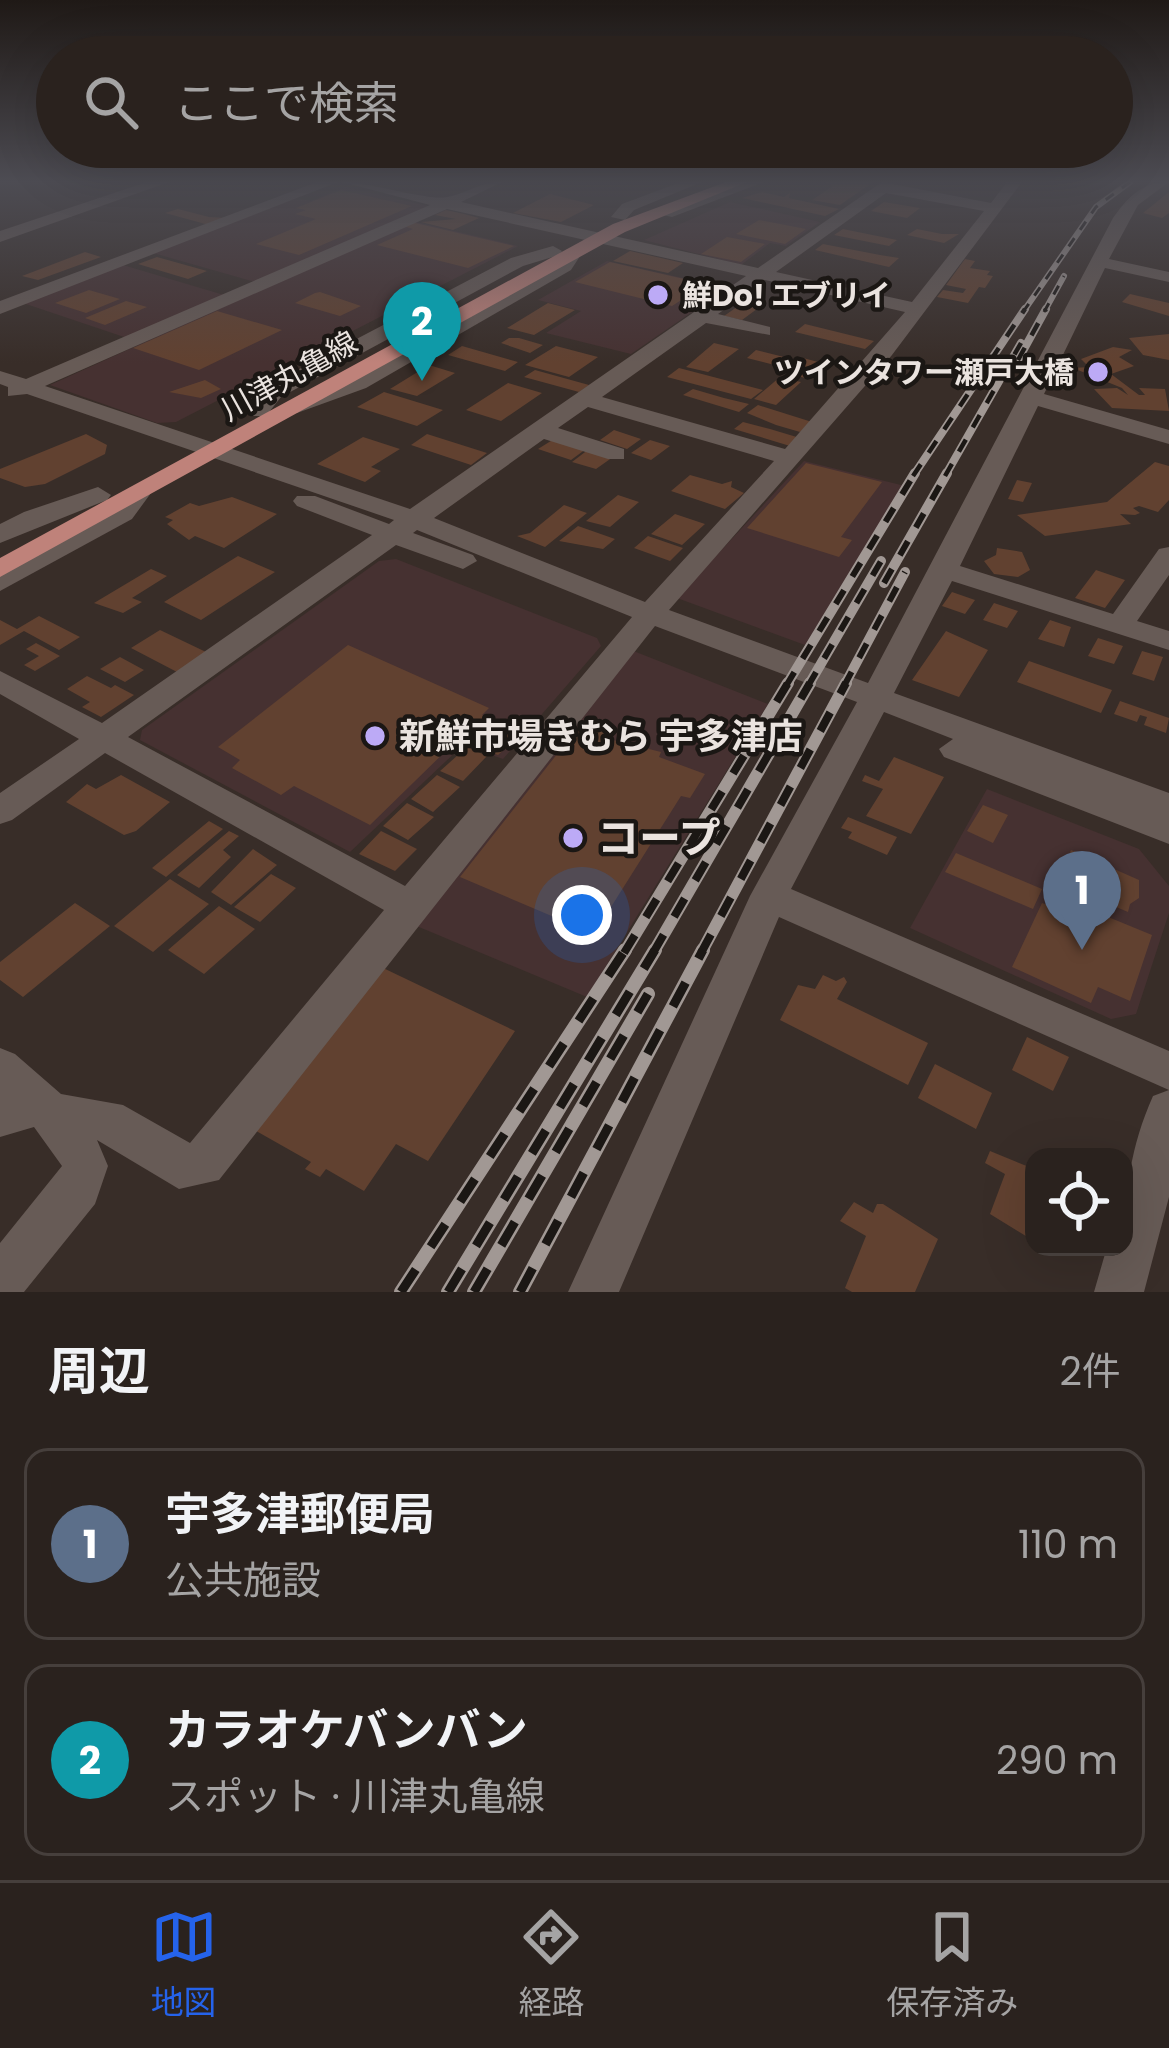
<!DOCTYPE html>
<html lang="ja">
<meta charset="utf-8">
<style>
:root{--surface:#2a221e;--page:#362f2b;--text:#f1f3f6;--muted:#a5a4a4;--line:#463f3c;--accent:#2563eb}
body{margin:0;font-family:Poppins,"Noto Sans JP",sans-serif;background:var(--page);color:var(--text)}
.controls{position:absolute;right:36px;bottom:36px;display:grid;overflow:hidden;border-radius:24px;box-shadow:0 12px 48px #0002}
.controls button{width:108px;height:108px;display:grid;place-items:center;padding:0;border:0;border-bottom:3px solid var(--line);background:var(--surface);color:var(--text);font:60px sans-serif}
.you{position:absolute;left:582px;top:915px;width:42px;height:42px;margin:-30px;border:9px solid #fff;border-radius:50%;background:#1a73e8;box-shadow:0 0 0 18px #1a73e833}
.badge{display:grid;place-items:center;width:78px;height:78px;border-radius:50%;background:var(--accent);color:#fff;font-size:39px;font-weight:700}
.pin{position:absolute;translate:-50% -99px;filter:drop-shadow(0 3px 6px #0008)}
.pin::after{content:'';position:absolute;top:63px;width:42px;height:36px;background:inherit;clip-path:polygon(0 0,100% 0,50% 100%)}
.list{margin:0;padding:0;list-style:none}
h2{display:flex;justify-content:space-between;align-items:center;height:156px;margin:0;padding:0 48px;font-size:51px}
h2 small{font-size:39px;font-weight:400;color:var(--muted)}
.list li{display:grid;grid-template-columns:78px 1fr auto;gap:36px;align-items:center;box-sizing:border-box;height:192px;margin:0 24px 24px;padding:0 24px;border:3px solid var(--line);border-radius:24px}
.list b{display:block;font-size:45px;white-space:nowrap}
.list p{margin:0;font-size:39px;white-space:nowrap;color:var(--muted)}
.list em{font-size:39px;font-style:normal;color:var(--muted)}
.icon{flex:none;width:66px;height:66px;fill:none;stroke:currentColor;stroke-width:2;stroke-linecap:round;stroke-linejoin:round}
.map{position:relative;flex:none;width:1169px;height:1292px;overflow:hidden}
.search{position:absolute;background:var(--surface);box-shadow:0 12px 48px #0002;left:36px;right:36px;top:36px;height:132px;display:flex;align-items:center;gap:30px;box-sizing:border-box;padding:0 42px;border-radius:66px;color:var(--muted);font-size:45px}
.sheet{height:588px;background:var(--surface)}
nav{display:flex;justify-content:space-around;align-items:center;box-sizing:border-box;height:168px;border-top:3px solid var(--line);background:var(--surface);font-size:33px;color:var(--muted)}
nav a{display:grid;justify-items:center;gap:6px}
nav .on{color:var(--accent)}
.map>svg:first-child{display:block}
.commercial{fill:#463131}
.building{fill:#614130}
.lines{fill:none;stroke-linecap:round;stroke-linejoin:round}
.minor{fill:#675b56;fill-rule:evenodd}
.major{fill:#bf827a;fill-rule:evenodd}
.rail-far4-casing{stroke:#a19894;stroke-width:6}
.rail-far3-casing{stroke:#a19894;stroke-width:8}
.rail-far2-casing{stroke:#a19894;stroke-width:10}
.rail-far1-casing{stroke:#a19894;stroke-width:12}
.rail-casing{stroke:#a19894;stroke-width:14}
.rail-far4{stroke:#1b1714;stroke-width:3;stroke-dasharray:10;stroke-linecap:butt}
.rail-far3{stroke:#1b1714;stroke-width:4.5;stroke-dasharray:14;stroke-linecap:butt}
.rail-far2{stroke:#1b1714;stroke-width:6;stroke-dasharray:16;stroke-linecap:butt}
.rail-far1{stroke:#1b1714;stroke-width:8;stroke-dasharray:21;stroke-linecap:butt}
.rail{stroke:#1b1714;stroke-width:9;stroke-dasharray:27;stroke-linecap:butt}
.poi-dot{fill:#bcaaf6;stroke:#1b1714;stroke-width:4.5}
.labels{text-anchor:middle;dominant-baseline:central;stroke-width:9;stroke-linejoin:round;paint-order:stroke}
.far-poi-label{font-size:30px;font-weight:bold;fill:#eae3df;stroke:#1b1714;text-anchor:start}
.far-street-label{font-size:30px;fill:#eae3df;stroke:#1b1714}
.poi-label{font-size:36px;font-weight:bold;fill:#eae3df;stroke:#1b1714;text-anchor:start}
.near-poi-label{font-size:42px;font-weight:bold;fill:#eae3df;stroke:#1b1714;text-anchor:start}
</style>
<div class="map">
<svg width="1169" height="1292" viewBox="0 0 1169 1292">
<rect width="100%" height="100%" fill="#382d28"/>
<path class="commercial" d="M345,187L428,206L255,282L153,253L296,198L311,201Z
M730,202L820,222L786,246L770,243L741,265L644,240Z
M412,221L518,246L176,422L157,423L50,385Z
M607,261L727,288L631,354L546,333L581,311L538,300Z
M123,265L224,295L127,338L23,303Z
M804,461L905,486L805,645L677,598Z
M396,559L597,638L601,646L503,759L463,745L350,852L140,740L142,730L379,561Z
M631,650L768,704L587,997L407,922Z
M987,789L1139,849L1169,886V913L1136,1014L1111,1019L910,928Z"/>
<path class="building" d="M825,182H873L840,205L812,200L833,186Z
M341,190L412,206L299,255L256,244L316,219L295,214L306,210L296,208Z
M762,192L784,197L790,193L789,198L839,209L825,216L742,198Z
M1169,192V213L1162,218L1143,213Z
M550,194L594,205L561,222L513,213Z
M884,202L920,208L907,218L871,211Z
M178,209L209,217L228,218L209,225L165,213Z
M446,210L464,214L479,218L453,230L421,222L456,219L435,215Z
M759,220L806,229L785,244L736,234Z
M411,222L514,246L468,268L377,245L413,229L403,226Z
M843,229L897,240L889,246L834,235Z
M917,229L942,234H959L944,243L907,235Z
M727,237L765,244L741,262L701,254Z
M823,244L880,255L899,258L889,267L815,250Z
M630,251L683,263L668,273L613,261Z
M85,252L101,257L38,280L22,276Z
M157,257L207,271L188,279L138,264Z
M965,259L975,261L970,268L990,271L987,275L993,276L985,288L979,287L968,303L937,297L943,290L963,293L966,289L946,285Z
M610,262L706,284L672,306L575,282Z
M89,290L120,299L86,313L55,303Z
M315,293L320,292L361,306L340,316L295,303Z
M1130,294L1169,303V316L1122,302Z
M126,301L147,307L105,325L85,318Z
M744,302L761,306L742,320L724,316Z
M548,303L575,310L534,335L507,328Z
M217,311L282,330L199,370L133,348Z
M805,324L874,341L865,349L795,332Z
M1169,334V360L1143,355L1129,338Z
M509,338H519L543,345L530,353L501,343Z
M714,343L739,349L708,372L686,367Z
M462,346L518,362L505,371L448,355Z
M556,346L598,357L569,377L525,365Z
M1113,347L1132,350L1119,357L1134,366L1111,374L1139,395H1145L1139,388L1165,389L1169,411L1112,408L1094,389L1117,388L1128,395L1122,388L1073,368L1089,367L1081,359Z
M756,350L792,359L782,367L747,358Z
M803,358L822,363L805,378L786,373Z
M429,365L455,373L417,396L390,389Z
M679,368L763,390L751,399L667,377Z
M535,370L589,385L579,392L524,377Z
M780,377L801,382L776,405L754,399Z
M205,380L221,389L201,398L169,392Z
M508,383L542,393L501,421L466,410Z
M693,389L724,398L749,404L739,412L683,395Z
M384,392L443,410L417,426L357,407Z
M758,405L812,422L800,432L776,425L747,413Z
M743,422L770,429L800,438L790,446L734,429Z
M614,430L641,439L627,449L600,440Z
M86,434L107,445L105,454L45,484L25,487L0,478V469Z
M427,434L487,453L471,465L411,445Z
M363,437L400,449L371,467L381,471L365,482L317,464Z
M554,439L586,449L571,460L538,449Z
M650,440L670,446L651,460L631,453Z
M589,449L613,457L596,469L572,462Z
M1155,462L1169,466V500L1158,512L1139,506L1133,508L1140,513L1135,515L1120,514L1131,524L1045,536L1017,515L1107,502Z
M806,463L882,482L841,537L852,540L839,557L747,528Z
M690,475L722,484L732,481L731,487L744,493L725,509L671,491Z
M1017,480L1032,483L1023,502L1008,499Z
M618,495L639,502L610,527L586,521Z
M232,497L277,514L224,548L195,536L189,540L167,524L173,520L165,517L190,503L199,506Z
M564,505L587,513L545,547L517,536L530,533Z
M675,514L705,524L682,545L651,534Z
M578,526L615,539L603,549L559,541Z
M648,536L683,548L670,561L634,548Z
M997,548L1022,552L1030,570L1018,577L994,574L984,561L996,555Z
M238,556L275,572L201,620L164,602Z
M151,569L167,576L132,598L142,602L123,613L94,603Z
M1096,570L1125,580L1105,608L1075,598Z
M952,592L975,600L965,614L942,606Z
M994,603L1018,611L1007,628L983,620Z
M39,616L80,637L59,650L24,631L0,645V620L17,629Z
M1050,620L1071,627L1064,647L1038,639Z
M160,630L206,652L177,672L131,648Z
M946,631L988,650L959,697L912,680Z
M1098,638L1123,646L1114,664L1088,656Z
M36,643L60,656L35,671L24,665L39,656L26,649Z
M348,645L489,708L482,715L523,732L498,755L457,740L370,825L294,786L281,795L232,768L240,760L218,747Z
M1142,651L1163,657L1154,681L1132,674Z
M120,657L144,670L125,682L100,669Z
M1029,661L1112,690L1101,713L1017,682Z
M87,676L111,688L115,685L134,695L101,717L82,707L90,702L67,689Z
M1120,701L1169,718L1166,733L1144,725L1147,717L1140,715L1137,722L1114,714Z
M584,720L613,728V740L661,752L659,757L705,774L690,798L681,796L594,934L460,877Z
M467,747L487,756L463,781L440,771Z
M894,757L944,777L911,834L866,816L883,789L862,781L865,775L879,781Z
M121,775L170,802L136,831L124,835L66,802L87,784L96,789Z
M437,775L460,787L433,812L411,799Z
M407,803L434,817L408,840L383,826Z
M983,805L1008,815L993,843L967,831Z
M848,817L897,837L887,855L848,838L852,832L841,828Z
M209,821L223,829L166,877L152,868Z
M229,831L239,836L223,850L231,857L199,888L177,875Z
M381,831L417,849L395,871L359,854Z
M253,849L277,865L231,905L211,892Z
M1071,850L1139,880V898L1130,904L1128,912L1057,882Z
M956,853L1042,889L1033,909L945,872Z
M271,874L296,888L260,922L234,907Z
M170,879L209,904L153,952L114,926Z
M1057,896L1152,935L1130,1001L1098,987L1091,1003L1012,967L1042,903L1053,907Z
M75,903L110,926L23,997L0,980V962Z
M219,906L255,929L204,974L168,950Z
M381,967L515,1031L428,1161L396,1144L364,1191L326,1169L320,1177L305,1169L311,1162L251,1128Z
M823,975L836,981L844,977L847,982L837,999L928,1043L908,1085L780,1020L798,985L815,989Z
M1027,1037L1069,1057L1053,1091L1012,1070Z
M935,1064L992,1093L976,1129L918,1098Z
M990,1151L1034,1169V1241L990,1214L1005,1174L985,1163Z
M854,1202L873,1213L877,1204H883L938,1239L915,1292H852L845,1288L866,1236L840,1221Z"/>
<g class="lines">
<path class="minor" d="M147,182H169L0,242V231Z
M317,182H338L0,314V301Z
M342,182C370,182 427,201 447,197C468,193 480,182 502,182L461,202L758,268L882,182L991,203L1007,182H1022L892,355L669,610L868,683L1113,218C1128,197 1142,182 1169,182L1138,205L1109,259L1169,272V282L1105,268L1044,394L1169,430V444L1038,406L960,566L1113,614L1159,549L1169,547V575L1137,621L1169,631V650L952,581L894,693L1169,793V844L944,757L939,749L953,739L884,712L791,889L1169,1051V1197L1144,1292H1094L1107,1247H1124C1124,1194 1131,1145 1153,1096L1169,1090L779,917L619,1292H568L750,896L857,702L655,626L219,1180L179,1189L97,1140L108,1166L95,1204L24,1292H0V1243L62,1166L34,1127L0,1137V1048L15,1054L61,1094L123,1105L190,1143L384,910L105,753L12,820L0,824V793L79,739L0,694V671L102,723L372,535L297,506L293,501L297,496H315L389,524L394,520L27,394L8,396V387L0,384V371L26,379L430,205ZM886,193L984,211L912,302L776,272ZM447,209L746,276L410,509L45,386ZM765,280L905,312L785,449L602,397L706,323L770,335V327L718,314ZM588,407L774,461L645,602L434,518L544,439L608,459H624V449L558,428ZM417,530L632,617L405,886L128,737L396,545L463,569L477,561L473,555L413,533Z
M681,182H702L634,210L625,220L611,217L622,204Z
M742,182H764L672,217L658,214Z
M553,246L562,251L559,255L523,266L281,397L266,416H250L247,411L265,387L511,258Z
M567,249L582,253L571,270L366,388L297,413L286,406L350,378L558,262Z
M138,485L151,493L132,519L0,591V572L114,509L129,488Z
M98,487L111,495L107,500L0,543V524L24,512Z"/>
<path class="major" d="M726,182H747L625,232L0,577V558L613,224Z"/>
<defs>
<path id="rail-far4" d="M1023,312L1096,207L1130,182
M1044,312L1064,276"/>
<path id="rail-far3" d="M1018,360L1046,309
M913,476L1025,309
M945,476L1021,343"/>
<path id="rail-far2" d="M884,583L947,473
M786,686L915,473
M808,686L881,561
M844,686L905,572"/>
<path id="rail-far1" d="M624,953L788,683
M653,953L810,683
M701,953L846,683"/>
<path id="rail" d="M401,1292L625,950
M448,1292L655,950
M474,1292L648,994
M520,1292L703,950"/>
</defs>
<use href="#rail-far4" class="rail-far4-casing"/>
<use href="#rail-far3" class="rail-far3-casing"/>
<use href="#rail-far2" class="rail-far2-casing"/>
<use href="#rail-far1" class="rail-far1-casing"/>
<use href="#rail" class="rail-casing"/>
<use href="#rail-far4" class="rail-far4"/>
<use href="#rail-far3" class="rail-far3"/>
<use href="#rail-far2" class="rail-far2"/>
<use href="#rail-far1" class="rail-far1"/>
<use href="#rail" class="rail"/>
</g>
<linearGradient id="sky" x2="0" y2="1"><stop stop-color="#1f1916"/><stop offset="0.5" stop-color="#4d4c53"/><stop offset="1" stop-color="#4d4c53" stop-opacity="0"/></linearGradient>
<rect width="1169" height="363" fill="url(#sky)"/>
<g class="poi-dot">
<circle cx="658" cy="295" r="12"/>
<circle cx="1098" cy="372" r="12"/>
<circle cx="375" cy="736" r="12"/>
<circle cx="573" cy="838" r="12"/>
</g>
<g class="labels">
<g class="far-poi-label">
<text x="682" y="295">鮮Do! エブリイ</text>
<text x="1074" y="372" text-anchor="end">ツインタワー瀬戸大橋</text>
</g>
<g class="far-street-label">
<text transform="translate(289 376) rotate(-29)">川津丸亀線</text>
</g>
<g class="poi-label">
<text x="399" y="736">新鮮市場きむら 宇多津店</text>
</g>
<g class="near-poi-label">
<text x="597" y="838">コープ</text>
</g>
</g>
</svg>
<div class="controls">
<button><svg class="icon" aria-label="locate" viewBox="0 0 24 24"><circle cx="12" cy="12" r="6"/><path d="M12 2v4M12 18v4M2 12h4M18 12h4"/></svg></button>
</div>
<div class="you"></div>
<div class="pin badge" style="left:1082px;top:950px;background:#5c6f8a">1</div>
<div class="pin badge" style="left:422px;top:381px;background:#0f9aa8">2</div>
<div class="search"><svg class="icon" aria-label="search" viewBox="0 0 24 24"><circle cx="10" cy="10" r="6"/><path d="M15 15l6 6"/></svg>ここで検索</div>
</div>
<section class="sheet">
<h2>周辺<small>2件</small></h2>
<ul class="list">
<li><span class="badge" style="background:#5c6f8a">1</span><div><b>宇多津郵便局</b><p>公共施設</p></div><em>110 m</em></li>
<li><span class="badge" style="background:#0f9aa8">2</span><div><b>カラオケバンバン</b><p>スポット · 川津丸亀線</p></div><em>290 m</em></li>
</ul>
</section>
<nav>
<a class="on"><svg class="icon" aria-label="map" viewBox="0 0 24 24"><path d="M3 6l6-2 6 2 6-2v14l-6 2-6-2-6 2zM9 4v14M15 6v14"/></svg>地図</a>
<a><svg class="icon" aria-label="directions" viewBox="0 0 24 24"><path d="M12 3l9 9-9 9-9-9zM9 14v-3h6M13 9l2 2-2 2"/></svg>経路</a>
<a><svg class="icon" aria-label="saved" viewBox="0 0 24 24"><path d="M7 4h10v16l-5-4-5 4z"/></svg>保存済み</a>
</nav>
